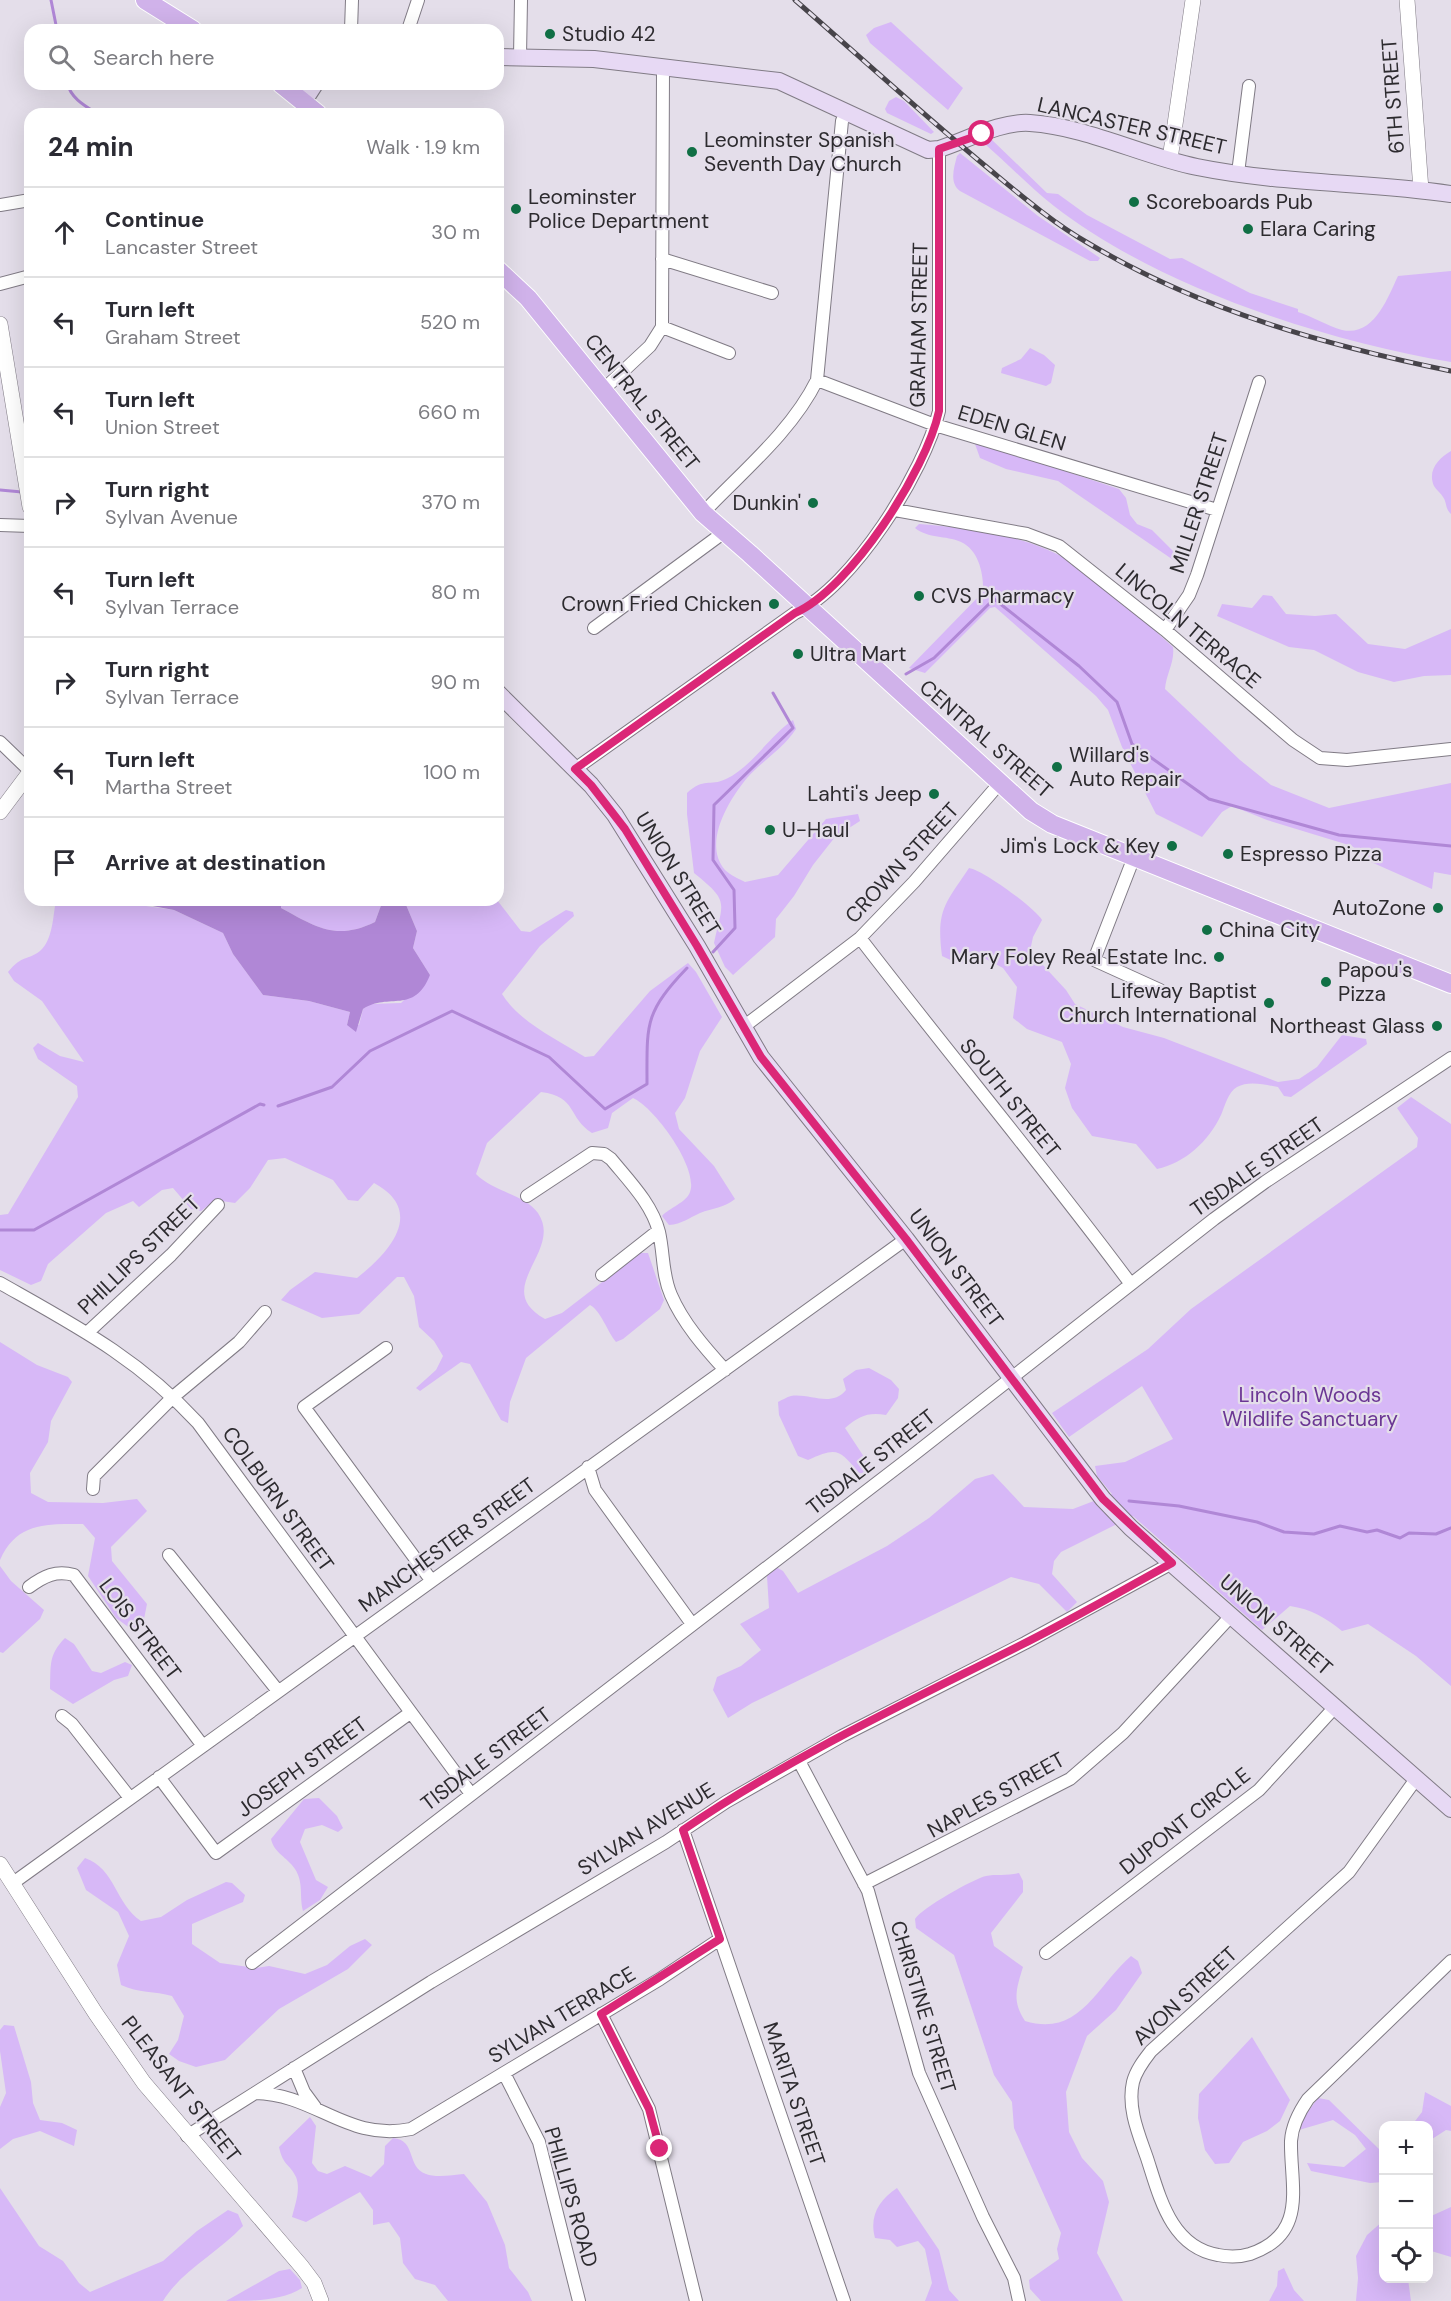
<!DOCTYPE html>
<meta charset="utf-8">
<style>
:root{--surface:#fff;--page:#f7f7f7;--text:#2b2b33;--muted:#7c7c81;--line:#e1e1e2}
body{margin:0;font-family:"DM Sans",sans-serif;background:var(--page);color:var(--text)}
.controls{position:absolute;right:18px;bottom:18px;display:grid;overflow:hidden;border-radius:12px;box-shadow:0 6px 24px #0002}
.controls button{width:54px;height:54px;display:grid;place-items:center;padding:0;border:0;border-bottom:2px solid var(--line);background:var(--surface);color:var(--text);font:30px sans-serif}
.stop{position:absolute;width:18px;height:18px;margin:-14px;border:4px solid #db2777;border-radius:50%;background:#fff}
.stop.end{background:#db2777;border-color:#fff;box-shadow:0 2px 6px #0008}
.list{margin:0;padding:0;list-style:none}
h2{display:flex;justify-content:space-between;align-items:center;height:78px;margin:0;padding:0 24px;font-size:26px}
h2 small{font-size:20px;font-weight:400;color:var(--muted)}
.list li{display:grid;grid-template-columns:39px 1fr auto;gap:18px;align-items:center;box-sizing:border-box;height:90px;padding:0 24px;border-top:2px solid var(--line)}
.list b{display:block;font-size:22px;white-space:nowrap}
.list p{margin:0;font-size:20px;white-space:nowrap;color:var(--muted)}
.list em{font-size:20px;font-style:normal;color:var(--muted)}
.icon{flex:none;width:33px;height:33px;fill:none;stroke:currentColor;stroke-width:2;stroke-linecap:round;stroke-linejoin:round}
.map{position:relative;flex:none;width:1451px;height:2301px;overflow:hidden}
.search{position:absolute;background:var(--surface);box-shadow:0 6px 24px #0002;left:24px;top:24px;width:480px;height:66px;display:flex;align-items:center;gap:15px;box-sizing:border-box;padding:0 21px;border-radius:18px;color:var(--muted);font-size:22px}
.panel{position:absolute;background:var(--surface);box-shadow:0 6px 24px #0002;left:24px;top:108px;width:480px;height:798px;border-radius:18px}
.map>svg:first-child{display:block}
.green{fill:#d7b8f7}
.water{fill:#b087d6}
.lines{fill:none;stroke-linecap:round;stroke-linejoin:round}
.stream{stroke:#b087d6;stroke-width:3}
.minor-casing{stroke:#807b85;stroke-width:14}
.tertiary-casing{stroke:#807b85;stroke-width:16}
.secondary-casing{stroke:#807b85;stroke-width:18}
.primary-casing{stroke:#fff;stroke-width:20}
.minor{stroke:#fff;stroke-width:12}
.tertiary{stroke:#fff;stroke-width:15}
.secondary{stroke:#e7d9f4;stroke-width:16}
.primary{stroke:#d0b2ea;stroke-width:18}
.rail-casing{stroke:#47444a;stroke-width:5}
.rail{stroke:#e4deea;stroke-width:3;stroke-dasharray:9;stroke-linecap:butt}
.route{stroke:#db2777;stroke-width:8}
.poi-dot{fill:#106f45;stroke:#e4deea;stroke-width:2}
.labels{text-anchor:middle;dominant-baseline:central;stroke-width:4.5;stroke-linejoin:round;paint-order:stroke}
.poi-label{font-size:21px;fill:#2d2b2f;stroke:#e4deea;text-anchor:start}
.street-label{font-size:21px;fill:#2d2b2f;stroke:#e4deea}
.park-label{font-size:21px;fill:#6b3694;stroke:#e4deea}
</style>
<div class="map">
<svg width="1451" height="2301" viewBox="0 0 1451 2301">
<rect width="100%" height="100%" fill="#e4deea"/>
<path class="green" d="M891,22L963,88L948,110L870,43L866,35L874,28Z
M896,97L904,101L934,132L931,134L887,113L885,109L889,101Z
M991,139L1047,193L1058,194L1087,215L1170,259L1182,258L1250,293L1298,309V312C1312,316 1327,326 1342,330C1374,337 1387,299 1398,276L1451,271V362C1322,340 1158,287 1054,206C1031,188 1009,165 986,145Z
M960,153L1038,216L1100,258L1098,261H1090L960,191C949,183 954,168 957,156Z
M1030,348L1044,355L1055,365L1051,383L1046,386L1001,373L1002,368L1021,359Z
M975,444L987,445L1119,489L1126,498L1130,515L1137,524L1152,530L1186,564L1185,568L1058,481L1006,469L980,458Z
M1451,451V514C1445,509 1447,502 1443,497C1441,493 1436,490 1434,486C1427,470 1439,458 1451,451Z
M919,524C968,528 1023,534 1066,559C1106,581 1139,617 1173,647C1175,662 1166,674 1165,689L1240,760L1271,785L1329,808L1451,783V875L1434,872L1432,889L1371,862L1352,846L1267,820L1232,806L1222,812L1202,837L1156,814L1122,747L1108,710L1096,696L995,607L990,608L925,673L909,668L983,592C984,575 979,550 961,542C945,535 929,539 915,528Z
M1263,595L1272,596L1286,614L1315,616L1336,614L1368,644L1405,649L1451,629V675L1424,676L1394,682L1358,672L1314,650L1289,647L1217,616L1222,604L1252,608Z
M793,720L796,729C783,749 762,761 747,778C729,800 702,843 725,870C730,875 739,879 745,882L778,875L826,819L858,814L860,821L835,837L813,865L794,896L776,919L775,937L733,975L725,967L714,943C723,901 730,902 694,873L687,814V793C704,777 709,787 726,779C752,767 769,736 793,720Z
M969,868C983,870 1035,908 1042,920L1033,937L1030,951L1066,990L1075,1004L1123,1027L1164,1038L1278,1082L1299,1079L1317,1067L1342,1035L1366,1039L1367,1044L1291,1097L1284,1096L1278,1087C1266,1085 1249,1080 1237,1087C1228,1092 1225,1106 1221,1115C1209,1141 1185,1163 1157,1169L1136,1144L1092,1136L1072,1108L1065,1088L1071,1064L1062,1042L1027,1029L1013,1018L1017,987L1003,968L984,958L959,964L942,956C936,910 945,904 969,868Z
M56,900H133L146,906L174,910L223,933L233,954L263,995L309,1001L350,1012L347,1025H359L363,1009L370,1004L401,1003L430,975L413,948L417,931L404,900H497L521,931L530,932L566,910L573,912L574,916L540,946L502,994C519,1022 558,1040 585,1057L594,1056L650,991L688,963L696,972L722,1017L700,1051L685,1098L675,1113L679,1129L714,1166L735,1199C724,1208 713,1208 700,1213C689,1218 682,1224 669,1225L662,1216C669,1208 687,1202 690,1192C699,1168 654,1107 633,1098L612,1113L608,1128L592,1133C567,1117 578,1097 541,1092L487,1143L476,1174C492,1191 525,1195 538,1213C564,1252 490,1288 545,1319L562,1313L640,1253H648L664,1300L660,1309L623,1339L616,1342C607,1331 601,1311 590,1305L526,1358L510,1402L508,1423L501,1420L470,1364L461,1362L420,1391L416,1388L436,1370L443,1356L434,1341L419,1327L414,1296L404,1277H397L359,1314L322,1318L281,1300L290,1290L315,1272L357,1278C390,1252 426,1211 374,1183L358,1201L348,1200L333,1180L285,1158L268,1160L250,1188L235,1203L215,1200L201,1211L191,1209L173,1188L162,1190L139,1207L133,1201L106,1213L48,1264L41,1281L31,1285L0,1270V1215L8,1214L78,1097L77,1086L38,1059L33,1048L38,1043L60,1056L84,1062L42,1001L14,981L8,972C23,954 27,961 40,951C53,940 53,915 56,900Z
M281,900H383L375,922C336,941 316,927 281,908Z
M1411,1097L1451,1124V1686L1416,1656L1368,1624L1342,1631C1326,1618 1311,1609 1290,1606L1262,1630L1133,1516L1061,1552L1054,1561L1052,1574L1077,1602L1067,1612L1039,1584L1011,1577L752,1703L728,1718L713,1690L717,1677L741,1666L761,1650L740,1624L769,1608L767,1576L776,1567L783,1571L798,1593L887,1546L929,1518L975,1479L993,1474L1024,1507L1073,1509L1112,1494L1097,1476L1095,1466L1125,1462L1173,1439L1142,1386L1069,1437L1052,1413L1148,1349L1191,1309L1417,1147L1418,1138L1397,1108Z
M0,1342L37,1365L68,1377L72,1382L51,1421L48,1442L30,1473L31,1493L48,1502L103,1503L137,1499L147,1511L111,1547L112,1561L147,1604L143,1624L131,1629L116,1618L88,1576L95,1538L83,1524C46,1524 17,1522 0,1560Z
M869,1368L891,1380L899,1389L898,1398L886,1415C868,1412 859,1416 845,1428L872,1469L867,1474L859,1473C839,1449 837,1447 808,1460L798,1456L779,1415L778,1402C782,1400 787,1397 791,1396C810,1393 831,1408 846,1390L843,1379L856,1370Z
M0,1566L11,1581L44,1610L40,1619L3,1653L0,1652Z
M65,1638L74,1644L92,1671L101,1673L125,1662L132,1665L128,1676L114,1680L73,1704L50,1689C51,1666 48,1655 65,1638Z
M319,1798L337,1816L343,1828L338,1832L322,1825L305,1829L300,1842L316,1880L328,1887L320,1900L303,1911C299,1896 304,1883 295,1869C287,1857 274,1853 271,1839L304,1799Z
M85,1858C115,1868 116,1905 141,1921L161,1917L187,1900L226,1882L232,1883L245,1895L243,1902L192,1924V1944L220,1963L256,1968L269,1966L305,1974L327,1965L350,1946L365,1939L372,1945L348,1969L279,2009L225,2060L196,2067L179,2061L169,2054L178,2040L184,2016L172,1996C155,1991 138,1993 121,1985L117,1965L129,1936L118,1912L86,1890L77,1868Z
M1019,1873L1023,1881V1892L991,1933L994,1946L1023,1967C1016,1990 1012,2001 1025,2021C1080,2038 1097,1985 1131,1956L1138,1961L1142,1973L1116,2010L1087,2036L1066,2092L1069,2132L1082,2158L1103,2181L1109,2202L1097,2253L1123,2301H1041L1030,2289L1029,2280L1059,2259L1057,2249L1061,2233L1014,2128L1012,2102L994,2075L954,1955L916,1928L915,1919C922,1908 973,1879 986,1876C995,1874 1008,1876 1019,1873Z
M4,2025L14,2026L31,2082L33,2103L40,2120L62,2123L77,2130L74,2146L40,2131L13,2139L0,2149V2107L6,2093L0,2051V2030Z
M1252,2037L1290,2100L1280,2121L1267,2131L1243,2142L1229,2163L1215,2164L1205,2150L1198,2118L1199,2094Z
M1425,2092L1451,2106V2131L1446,2130L1429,2141L1428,2126L1412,2125L1422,2112Z
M1318,2098L1329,2100L1383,2153V2182L1370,2183L1311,2171L1307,2163L1344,2167L1366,2149L1355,2135L1333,2120L1299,2130L1304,2117Z
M310,2117L316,2126L312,2163L318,2171L327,2174L345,2166L371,2177L384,2164L385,2146L393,2138C417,2140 406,2167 426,2174C436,2178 453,2175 464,2174L487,2202L505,2245L509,2268L528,2292L532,2301H448L435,2285L415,2279L403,2263L400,2238L389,2222L373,2225V2210L360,2192L306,2222L292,2217C295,2205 301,2189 296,2177C290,2164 283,2166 279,2147Z
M0,2188L39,2246L63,2261L79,2283L90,2292L163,2261L197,2231L228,2210L238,2214L243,2226C218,2253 182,2270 163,2301H0Z
M897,2188L939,2250L949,2290L959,2301H925L932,2283L925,2249L918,2241L897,2247L890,2240L875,2238C869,2216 879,2200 897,2188Z
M1451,2207V2257L1428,2250L1429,2217Z
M1383,2221L1384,2278L1408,2279L1411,2301H1356L1358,2278L1356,2256L1367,2235Z
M1284,2268L1294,2290L1304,2301H1269L1277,2286L1278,2271Z
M290,2269L300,2280L302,2288C281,2301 253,2301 226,2301L279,2271Z"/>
<path class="water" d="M133,900H281V908C316,927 336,941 375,922L383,900H404L417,931L413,948L430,975C414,1015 389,992 363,1009L356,1032L347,1025L350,1012L309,1001L263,995L233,954L223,933L174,910L131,902Z"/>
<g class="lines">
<path class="stream" d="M51,0L57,30
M68,84C70,98 87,107 98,114
M0,490L22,492
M906,674L934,658L994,599L1079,666L1117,702L1132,744L1209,799L1339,835L1451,846
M713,952L735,928L734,890L713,860L714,805L793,728L773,693
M278,1106L332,1087L370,1051L452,1011L549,1057L605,1109L647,1084C647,1024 644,1013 687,968
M0,1230H34L260,1104L264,1105
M1129,1501L1179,1506L1257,1522L1284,1532L1314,1534L1340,1526L1367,1532L1377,1530L1400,1538L1409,1533L1436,1534L1451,1528"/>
<defs>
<path id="minor" d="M351,30L352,0
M408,30L418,0
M520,56L521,0
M847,112L842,121L817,380L935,425L1217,510
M1238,173L1249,86
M0,205L30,200
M662,259L772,293
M0,284L30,276
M662,327L729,353
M604,389L650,346L662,327L663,68
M895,510L1027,534L1059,546L1165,630L1293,740L1320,758L1347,760L1451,749
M703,513C742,472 792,431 817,380
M0,525L30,526
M594,628L723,533
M1165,630L1189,595L1197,575L1259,382
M0,742L30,771
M575,769L795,613C852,588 925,471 939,411V149
M1134,857L1094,960L1160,990
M860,938C949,1054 1043,1166 1130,1283
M742,1028L860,938L914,882L999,784
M527,1196L592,1153L604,1154L611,1159C629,1181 652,1204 659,1232C664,1254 662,1275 671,1295C683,1323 705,1348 725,1370
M602,1275L658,1231
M0,1283C76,1326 138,1358 198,1423L471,1794
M87,1333L171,1255L218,1205
M386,1348L304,1407L431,1580
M588,1467L595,1490L692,1624
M93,1489L94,1476L173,1397L239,1342L265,1312
M169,1555L278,1691
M29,1587C44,1576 56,1570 74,1575L203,1746
M62,1716L72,1724L130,1798
M799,1761L868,1891L919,2073L983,2217L1014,2278L1019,2301
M159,1777L216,1853L410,1713
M1416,1779L1349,1872L1151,2051C1144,2060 1136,2070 1133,2082C1127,2108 1139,2135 1147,2158C1160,2198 1171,2247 1218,2255C1228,2257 1240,2257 1250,2254C1309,2234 1290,2185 1291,2141C1292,2125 1299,2112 1308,2099L1451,1961
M683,1830L844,2301
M13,1883L906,1239
M864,1884L1070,1779L1123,1733L1231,1616
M1046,1953L1259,1790L1335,1707
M252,1963L912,1456L1214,1219L1265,1182L1451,1058
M601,2014L649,2109L696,2301
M294,2068L304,2092L315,2107
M504,2073L539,2142L579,2301
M255,2093C316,2094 347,2142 411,2129L660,1979L720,1939
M187,2136L431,1982L666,1842L726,1802L842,1736L1025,1643L1172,1563"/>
<path id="tertiary" d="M1407,0L1421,190
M1170,159L1193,0
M0,324L30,507
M0,812L30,772
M0,1864L96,2014L144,2083L302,2267L314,2283L321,2301"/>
<path id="secondary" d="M498,57L594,59L779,81L928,150L939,149C967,140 1001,121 1030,123C1088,127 1142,156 1197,167C1281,184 1367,182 1451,194
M304,101L315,84
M498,693L591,785L615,815L697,946L761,1057L906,1239L1103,1499L1131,1528L1451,1809"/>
<path id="primary" d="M145,0L193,30
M281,84L318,114
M498,270L528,298L703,513L750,554L1031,811L1052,824L1451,984"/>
</defs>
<use href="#minor" class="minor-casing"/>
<use href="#tertiary" class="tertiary-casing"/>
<use href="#secondary" class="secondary-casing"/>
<use href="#primary" class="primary-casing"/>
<use href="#minor" class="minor"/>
<use href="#tertiary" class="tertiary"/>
<use href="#secondary" class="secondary"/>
<use href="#primary" class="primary"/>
<defs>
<path id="rail" d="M795,0C858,55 919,111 983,164C1017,192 1050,221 1088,243C1200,310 1325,345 1451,371"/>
</defs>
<use href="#rail" class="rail-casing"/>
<use href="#rail" class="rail"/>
</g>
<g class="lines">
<path class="route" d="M660,2149L649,2109L601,2014L720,1939L683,1830C788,1758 906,1703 1019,1646C1071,1620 1121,1591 1172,1563L1103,1499L906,1239L761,1057L697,946L625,829L591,785L575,769L795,613C851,588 926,471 939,411V149L982,134"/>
</g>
<g class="poi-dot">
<circle cx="550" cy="34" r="6"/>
<circle cx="692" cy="152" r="6"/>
<circle cx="1134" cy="202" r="6"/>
<circle cx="516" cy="209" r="6"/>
<circle cx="1248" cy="229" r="6"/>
<circle cx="813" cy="503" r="6"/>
<circle cx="919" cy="596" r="6"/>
<circle cx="774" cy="604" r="6"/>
<circle cx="798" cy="654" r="6"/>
<circle cx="1057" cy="767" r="6"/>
<circle cx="934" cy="794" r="6"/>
<circle cx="770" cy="830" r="6"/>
<circle cx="1172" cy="846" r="6"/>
<circle cx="1228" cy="854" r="6"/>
<circle cx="1438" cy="908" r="6"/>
<circle cx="1207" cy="930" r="6"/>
<circle cx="1219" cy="957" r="6"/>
<circle cx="1326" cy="982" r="6"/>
<circle cx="1269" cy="1003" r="6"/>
<circle cx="1437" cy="1026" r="6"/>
</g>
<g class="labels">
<g class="poi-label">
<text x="562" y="34">Studio 42</text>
<text x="704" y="140">Leominster Spanish<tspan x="704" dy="24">Seventh Day Church</tspan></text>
<text x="528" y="197">Leominster<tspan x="528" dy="24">Police Department</tspan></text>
<text x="1146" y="202">Scoreboards Pub</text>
<text x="1260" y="229">Elara Caring</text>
<text x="801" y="503" text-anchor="end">Dunkin'</text>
<text x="931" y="596">CVS Pharmacy</text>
<text x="762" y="604" text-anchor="end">Crown Fried Chicken</text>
<text x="810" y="654">Ultra Mart</text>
<text x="1069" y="755">Willard's<tspan x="1069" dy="24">Auto Repair</tspan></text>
<text x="922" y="794" text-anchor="end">Lahti's Jeep</text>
<text x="782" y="830">U-Haul</text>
<text x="1160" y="846" text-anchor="end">Jim's Lock &amp; Key</text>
<text x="1240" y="854">Espresso Pizza</text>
<text x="1426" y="908" text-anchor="end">AutoZone</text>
<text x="1219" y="930">China City</text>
<text x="1207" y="957" text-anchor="end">Mary Foley Real Estate Inc.</text>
<text x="1338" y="970">Papou's<tspan x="1338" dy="24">Pizza</tspan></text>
<text x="1257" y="991" text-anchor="end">Lifeway Baptist<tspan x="1257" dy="24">Church International</tspan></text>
<text x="1425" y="1026" text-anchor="end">Northeast Glass</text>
</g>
<g class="street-label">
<text transform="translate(1393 96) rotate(-94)">6TH STREET</text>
<text transform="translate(1132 126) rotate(13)">LANCASTER STREET</text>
<text transform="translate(919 325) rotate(-89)">GRAHAM STREET</text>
<text transform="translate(642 402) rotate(51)">CENTRAL STREET</text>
<text transform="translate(1012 428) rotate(17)">EDEN GLEN</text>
<text transform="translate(1199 503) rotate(-72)">MILLER STREET</text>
<text transform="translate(1188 626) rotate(40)">LINCOLN TERRACE</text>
<text transform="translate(986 739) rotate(41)">CENTRAL STREET</text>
<text transform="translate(902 863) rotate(-47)">CROWN STREET</text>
<text transform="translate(678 874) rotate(58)">UNION STREET</text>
<text transform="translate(1010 1098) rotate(51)">SOUTH STREET</text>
<text transform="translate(1257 1167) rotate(-35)">TISDALE STREET</text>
<text transform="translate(139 1255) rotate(-44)">PHILLIPS STREET</text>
<text transform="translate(956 1268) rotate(53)">UNION STREET</text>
<text transform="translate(871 1462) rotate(-38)">TISDALE STREET</text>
<text transform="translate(278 1499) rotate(54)">COLBURN STREET</text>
<text transform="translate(447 1545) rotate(-36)">MANCHESTER STREET</text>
<text transform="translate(1276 1625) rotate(41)">UNION STREET</text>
<text transform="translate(140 1629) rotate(53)">LOIS STREET</text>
<text transform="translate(486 1759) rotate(-37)">TISDALE STREET</text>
<text transform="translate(302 1767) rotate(-36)">JOSEPH STREET</text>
<text transform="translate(996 1795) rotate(-29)">NAPLES STREET</text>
<text transform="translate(1185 1821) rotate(-38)">DUPONT CIRCLE</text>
<text transform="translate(646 1829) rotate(-32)">SYLVAN AVENUE</text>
<text transform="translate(1185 1996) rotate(-43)">AVON STREET</text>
<text transform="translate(923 2007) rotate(73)">CHRISTINE STREET</text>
<text transform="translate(562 2015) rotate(-31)">SYLVAN TERRACE</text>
<text transform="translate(181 2089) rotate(52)">PLEASANT STREET</text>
<text transform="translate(794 2094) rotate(71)">MARITA STREET</text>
<text transform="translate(571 2197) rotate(74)">PHILLIPS ROAD</text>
</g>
<g class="park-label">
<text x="1310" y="1395">Lincoln Woods<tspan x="1310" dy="24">Wildlife Sanctuary</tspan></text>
</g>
</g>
</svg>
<div class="controls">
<button>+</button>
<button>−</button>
<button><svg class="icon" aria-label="locate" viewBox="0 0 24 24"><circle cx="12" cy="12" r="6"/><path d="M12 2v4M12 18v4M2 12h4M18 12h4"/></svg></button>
</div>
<div class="stop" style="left:982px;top:134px"></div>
<div class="stop end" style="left:660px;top:2149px"></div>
<div class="search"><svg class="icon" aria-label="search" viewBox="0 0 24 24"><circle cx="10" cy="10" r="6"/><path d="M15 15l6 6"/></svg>Search here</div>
<section class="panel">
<h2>24 min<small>Walk · 1.9 km</small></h2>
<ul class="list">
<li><svg class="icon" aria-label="ahead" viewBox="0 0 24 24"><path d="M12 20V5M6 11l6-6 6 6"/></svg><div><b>Continue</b><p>Lancaster Street</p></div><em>30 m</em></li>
<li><svg class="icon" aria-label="left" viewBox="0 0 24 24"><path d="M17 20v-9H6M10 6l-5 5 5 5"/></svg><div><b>Turn left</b><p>Graham Street</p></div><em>520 m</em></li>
<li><svg class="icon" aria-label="left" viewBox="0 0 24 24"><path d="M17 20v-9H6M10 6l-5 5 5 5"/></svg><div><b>Turn left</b><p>Union Street</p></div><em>660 m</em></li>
<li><svg class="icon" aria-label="right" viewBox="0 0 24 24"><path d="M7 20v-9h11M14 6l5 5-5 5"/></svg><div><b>Turn right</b><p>Sylvan Avenue</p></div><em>370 m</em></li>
<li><svg class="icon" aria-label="left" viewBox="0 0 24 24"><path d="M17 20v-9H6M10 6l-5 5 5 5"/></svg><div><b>Turn left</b><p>Sylvan Terrace</p></div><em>80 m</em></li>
<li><svg class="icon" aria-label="right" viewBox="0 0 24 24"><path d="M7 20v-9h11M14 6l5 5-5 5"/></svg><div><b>Turn right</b><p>Sylvan Terrace</p></div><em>90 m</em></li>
<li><svg class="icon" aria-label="left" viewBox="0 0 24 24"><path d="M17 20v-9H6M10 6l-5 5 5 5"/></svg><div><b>Turn left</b><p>Martha Street</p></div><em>100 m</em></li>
<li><svg class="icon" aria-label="arrive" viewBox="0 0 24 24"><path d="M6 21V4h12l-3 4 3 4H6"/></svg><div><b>Arrive at destination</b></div></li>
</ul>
</section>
</div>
